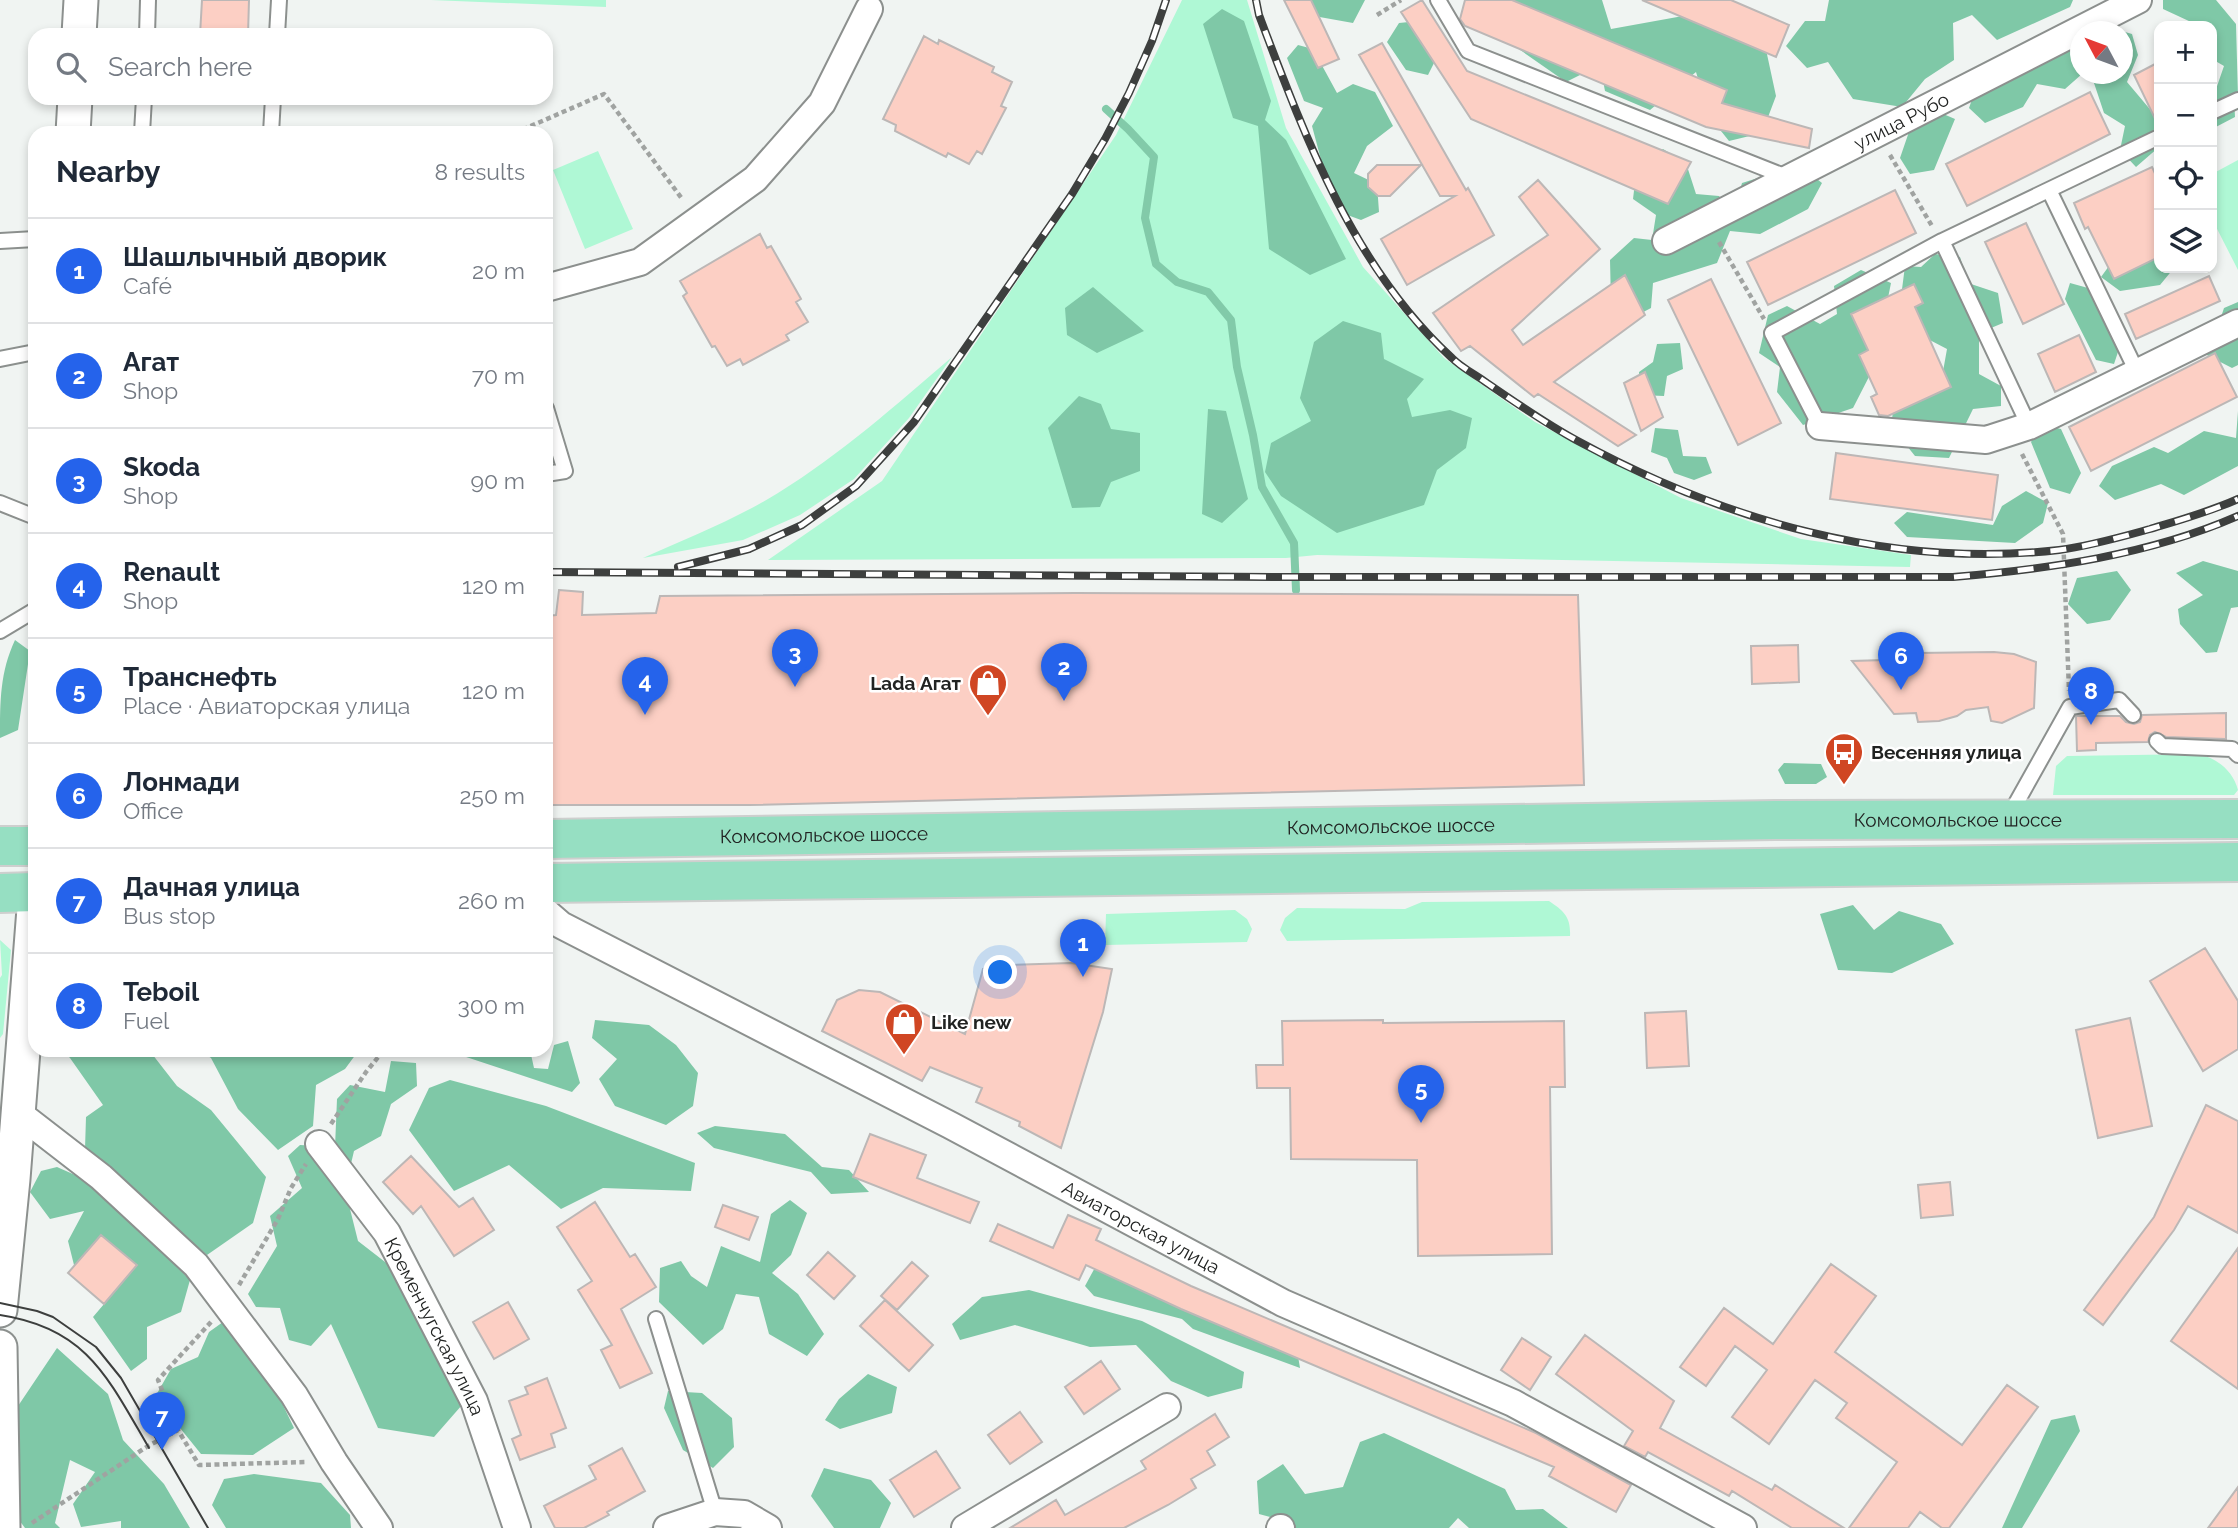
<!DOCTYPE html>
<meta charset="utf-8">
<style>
:root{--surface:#fff;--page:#f6f6f7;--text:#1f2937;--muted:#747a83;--line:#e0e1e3;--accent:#2563eb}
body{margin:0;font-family:Raleway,sans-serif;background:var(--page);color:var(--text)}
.controls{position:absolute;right:21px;top:21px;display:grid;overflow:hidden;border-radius:14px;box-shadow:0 4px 10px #0003}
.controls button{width:63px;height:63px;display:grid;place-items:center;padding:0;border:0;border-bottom:2px solid var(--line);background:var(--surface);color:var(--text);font:35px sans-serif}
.compass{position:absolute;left:2070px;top:21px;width:63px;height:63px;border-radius:50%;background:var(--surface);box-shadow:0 4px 10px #0003;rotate:311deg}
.you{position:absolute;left:1001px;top:973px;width:24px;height:24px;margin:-18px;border:5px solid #fff;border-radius:50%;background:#1a73e8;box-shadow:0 0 0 10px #1a73e833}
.badge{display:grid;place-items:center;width:46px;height:46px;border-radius:50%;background:var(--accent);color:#fff;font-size:23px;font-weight:700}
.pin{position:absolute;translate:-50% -58px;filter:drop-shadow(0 2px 4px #0008)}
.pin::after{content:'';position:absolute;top:37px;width:24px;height:21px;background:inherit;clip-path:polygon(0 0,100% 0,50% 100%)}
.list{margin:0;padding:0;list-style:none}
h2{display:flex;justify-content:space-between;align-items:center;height:91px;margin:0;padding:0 28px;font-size:30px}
h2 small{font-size:23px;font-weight:400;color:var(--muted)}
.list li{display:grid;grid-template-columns:46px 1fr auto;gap:21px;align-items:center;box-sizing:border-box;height:105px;padding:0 28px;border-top:2px solid var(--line)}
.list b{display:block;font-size:26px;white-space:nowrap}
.list p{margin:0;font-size:23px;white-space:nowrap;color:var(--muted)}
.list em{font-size:23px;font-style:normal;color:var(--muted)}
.icon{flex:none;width:38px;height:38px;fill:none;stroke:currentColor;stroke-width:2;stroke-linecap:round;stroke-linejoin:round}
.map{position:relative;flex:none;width:2238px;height:1528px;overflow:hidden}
.search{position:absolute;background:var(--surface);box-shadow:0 4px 10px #0003;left:28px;top:28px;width:525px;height:77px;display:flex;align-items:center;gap:18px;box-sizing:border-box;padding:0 24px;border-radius:21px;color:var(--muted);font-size:26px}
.panel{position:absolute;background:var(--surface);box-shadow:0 4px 10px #0003;left:28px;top:126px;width:525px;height:931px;border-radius:21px}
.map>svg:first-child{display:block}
.green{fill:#aff8d5}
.forest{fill:#7fc8a7}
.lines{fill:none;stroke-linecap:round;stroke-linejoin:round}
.stream{stroke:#82caa9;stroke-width:8}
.building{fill:#fccfc4;stroke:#bcb7b6;stroke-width:2}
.service-casing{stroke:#8c908e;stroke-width:18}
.minor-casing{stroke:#8c908e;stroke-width:30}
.tertiary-casing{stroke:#8c908e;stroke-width:37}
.primary-casing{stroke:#cecfce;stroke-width:42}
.path{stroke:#a0a3a1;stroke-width:4.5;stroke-dasharray:5 3.5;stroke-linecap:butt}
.service{stroke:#fff;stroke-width:14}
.minor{stroke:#fff;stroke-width:26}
.tertiary{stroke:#fff;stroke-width:33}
.primary{stroke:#96dfc2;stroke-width:38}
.tram{stroke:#3d3f3e;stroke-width:2}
.rail-casing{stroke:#3d3f3e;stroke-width:8}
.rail{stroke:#fff;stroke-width:5;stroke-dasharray:16;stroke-linecap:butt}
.labels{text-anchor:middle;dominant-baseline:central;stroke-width:5;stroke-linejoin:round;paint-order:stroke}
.street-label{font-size:19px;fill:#212322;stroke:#fff}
.poi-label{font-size:19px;font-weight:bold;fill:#212322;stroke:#fff;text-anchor:start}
</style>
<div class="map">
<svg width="2238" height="1528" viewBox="0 0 2238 1528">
<rect width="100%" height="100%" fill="#f0f4f2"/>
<path class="green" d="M431,0H606V7Z
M1182,0H1247L1286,128L1363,267L1444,358L1535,422L1681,498L1801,539L1911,555L1910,567L1317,555L1286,558L768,560L882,481L1116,135Z
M598,151L633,229L585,249L553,170Z
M2238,160V270L2212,219V174Z
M952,357L909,418L854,479L800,515L743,540L643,558C688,538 736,519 778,493C841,454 896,405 952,357Z
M2199,754C2218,759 2233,771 2238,790L2234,795H2053L2056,766L2067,756Z
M1549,901C1564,911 1571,917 1570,936L1287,941L1280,930L1285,918L1297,908L1405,909L1422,902Z
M1235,910L1247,919L1252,929L1247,942L1105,945L1106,914Z
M0,940L11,950L3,1034L0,1038V978L2,975Z"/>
<path class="forest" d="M1307,0H1365L1353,23L1314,16Z
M1496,0H1602L1611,29L1694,14L1765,45L1776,96L1762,133L1729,141L1709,116L1696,72L1650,110L1605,91L1600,65L1566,82L1490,29Z
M1829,0H2073L2070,7L1997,40L1972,15L1953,23L1954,60L1925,79L1902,107L1853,99L1828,62L1807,68L1786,46L1805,21H1825Z
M2163,0H2216L2236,24L2238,97L2234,98L2235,117L2212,129V95L2215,92L2224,66L2212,59V26H2192L2191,22L2163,9Z
M1222,9L1244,21L1271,101L1265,120L1286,140L1346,259L1310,275L1269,249L1258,126L1233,118L1203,24Z
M1419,21L1437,57L1428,75L1406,70L1387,42L1399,23Z
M2111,28L2132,34L2138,55L2127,82L2159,120L2152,133L2159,147L2136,167L2120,150L2125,126L2104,113L2091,74H2122V32L2109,31Z
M1298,45L1313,49L1337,93L1353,84L1375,92L1393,126L1367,146L1354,173L1377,184L1379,212L1361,220L1342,213L1331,197L1312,126L1323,108L1304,101L1287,58Z
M2060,45L2080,53L2082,74L2065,89L2037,84L2023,107L1985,123L1969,108L1976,88Z
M1934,110L1955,119L1934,170L1910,174L1900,158L1912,123Z
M1663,149L1686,163L1696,194L1719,196L1734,212L1742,183L1799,165L1822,183L1808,209L1760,234L1730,231L1717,263L1653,283L1651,308L1630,319L1611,302L1610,260L1634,238L1652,240L1656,215L1633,199L1637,166Z
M2159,249V268H2174L2160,285L2120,291L2101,277L2117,255Z
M1935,254L1960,257L1968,283L1998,293L2003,323L1979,333V374L2001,386V406L1973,409L1949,458L1915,456L1891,426L1895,397L1942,377L1947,349L1924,337L1901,297L1905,266L1921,267Z
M1861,270L1891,283L1874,367L1853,408L1803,425L1777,392L1780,367L1759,353L1768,315L1787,306L1820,324L1837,314L1834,286Z
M2070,283L2088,288L2119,349L2114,364L2096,360L2065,299Z
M1093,287L1144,331L1097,353L1067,335L1065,308Z
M2238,302V365L2232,368L2201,352L2218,326L2224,308Z
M1343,321L1381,333L1384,359L1424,379L1407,399L1412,417L1450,410L1472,418L1466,448L1437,470L1424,505L1337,533L1281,496L1265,472L1271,443L1311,421L1300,398L1314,342Z
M1680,343L1683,369L1667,376L1664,396L1640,395L1639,372L1653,362L1657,344Z
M1079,396L1101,404L1111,429L1140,433V471L1111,482L1100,507L1072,508L1048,428Z
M1208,409L1226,411L1248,499L1222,523L1202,514Z
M2238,411V466L2184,495L2161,484L2115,500L2099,486L2112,466L2154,447L2168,453L2204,431L2236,438Z
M2041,424L2061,429L2081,473L2070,494L2050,488L2031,442Z
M1655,428L1678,430L1683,456L1706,457L1712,473L1694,480L1674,473L1667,458L1651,452Z
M2026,491L2048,503L2043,523L2015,543L1907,537L1894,523L1907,512L1993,525L2002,506Z
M2203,561L2238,571V607L2231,608L2217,652L2206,653L2180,624L2178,609L2203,595L2176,573Z
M2117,571L2131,590L2110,620L2087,624L2068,604L2077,578Z
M15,640L30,651L18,730L0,738C0,701 0,672 15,640Z
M1784,763L1821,764L1827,777L1816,784H1785L1778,770Z
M1853,905L1874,930L1899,911L1941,924L1954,944L1892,973L1838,970L1820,914Z
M595,1020L649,1025L676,1045L698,1073L693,1106L666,1125L615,1106L599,1079L617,1059L592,1038Z
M568,1041L580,1083L572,1092L448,1051L530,1050L534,1068L548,1069L554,1045Z
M62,1050H149L177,1086L211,1110L266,1177L253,1223L207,1255L85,1149L86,1117L103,1105L70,1058Z
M199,1050H359L345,1069L316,1085L313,1126L278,1150L238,1109L211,1058Z
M391,1061L416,1063L417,1086L391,1104L381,1136L354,1151L345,1189L358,1241L398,1272L462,1405L434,1437L378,1428L331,1324L311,1346L289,1340L280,1308L256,1307L248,1294L277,1246L270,1216L302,1188L288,1156L300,1145L335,1147L337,1099L350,1085L385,1092Z
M450,1080L546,1106L695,1163L691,1191L603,1188L561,1209L509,1165L454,1191L409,1130L429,1088Z
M715,1126L785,1134L822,1167L849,1170L869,1192L831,1194L811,1172L714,1148L697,1133Z
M57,1167L100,1186L190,1280L181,1312L147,1327V1359L131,1371L93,1317L110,1297L76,1273L68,1241L84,1211L50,1219L30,1192L41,1171Z
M790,1200L807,1213L791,1255L772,1273L798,1294L824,1334L807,1356L769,1334L759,1297L736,1294L723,1329L703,1345L659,1302L660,1268L681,1261L691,1276L707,1287L721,1246L760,1262L771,1214Z
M1098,1262L1125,1267L1186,1312L1199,1303L1297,1350L1300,1368L1193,1329L1182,1319L1094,1296L1085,1286Z
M1029,1290L1142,1321L1244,1372L1242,1388L1208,1397L1171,1381L1136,1345L1090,1347L1015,1325L960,1340L952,1324L982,1297Z
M223,1322L271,1380L294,1428L253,1455L201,1454L155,1397L171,1369L198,1357L209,1332Z
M57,1348L108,1394L123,1440L164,1484L190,1528H121V1521L81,1527L73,1504L95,1472L70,1460L55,1523L60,1528H25L10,1508L16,1409Z
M868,1374L897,1387L892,1413L840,1429L825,1420L839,1399Z
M668,1391L702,1393L732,1418L734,1447L713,1468L683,1450L664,1408Z
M2075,1415L2080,1431L2022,1528H2002L2051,1420Z
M1384,1433L1505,1489L1516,1510L1543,1509L1568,1528H1469L1458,1518L1449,1528H1291L1288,1522L1259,1514L1257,1481L1283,1464L1305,1494L1343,1487L1360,1442Z
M824,1468L871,1480L891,1503L880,1528H834L811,1496Z
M254,1474L321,1483L350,1515L351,1528H226L212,1505L224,1479Z"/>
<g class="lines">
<path class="stream" d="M1106,109L1128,129L1154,157L1145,218L1156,264L1177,282L1208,292L1231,320L1237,367L1253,435L1262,487L1294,543L1296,590"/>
</g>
<path class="building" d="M202,0H249L248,35H200Z
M1284,0H1311L1339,59L1318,68Z
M1422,0L1467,71L1691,162L1668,204L1471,119L1401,12Z
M1465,0H1512L1727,90L1722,103L1812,129L1809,148L1706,127L1465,26L1460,19Z
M1642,0H1731L1789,25L1776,57Z
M924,36L938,44L939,40L994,67L992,72L1012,82L1001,106L1006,108L982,154L977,151L969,164L948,153L946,157L895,131L896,125L883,119Z
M1382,43L1466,190L1468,188L1494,235L1407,285L1381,239L1455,196H1440L1359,55Z
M2159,62V127L2134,75Z
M2090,92L2110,134L1967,206L1946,164Z
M1377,165H1421L1390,196H1378L1368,187V174Z
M2152,167L2159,182V257L2114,279L2088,227L2085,229L2074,203Z
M1538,180L1600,249L1512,330L1523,345L1625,275L1645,315L1554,382L1636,435L1618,446L1538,394L1534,397L1470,346L1461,351L1433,313L1548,235L1519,197Z
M1895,190L1916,233L1768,305L1747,262Z
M2026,223L2064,304L2023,324L1985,242Z
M760,234L767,248L771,246L801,299L796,302L808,322L786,335L789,340L743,365L740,359L727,366L715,346L712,347L683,296L687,293L680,281Z
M2209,276L2220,301L2136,339L2125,314Z
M1711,279L1781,423L1738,445L1668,300Z
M1914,284L1923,303L1915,307L1951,387L1888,416L1879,415L1871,397L1877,394L1859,355L1868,350L1851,314Z
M2079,335L2096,372L2055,392L2038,354Z
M2215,353L2237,397L2091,471L2069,427Z
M1645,372L1663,417L1641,431L1624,383Z
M1836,453L1998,475L1992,520L1830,499Z
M559,590L583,592L582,615L656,613L660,596L1075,593L1578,595L1584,785L749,805H546V616L556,615Z
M1798,645L1799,682L1752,684L1751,646Z
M1994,652L2014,654L2036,662L2034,708L2002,723L1991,721L1988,707L1966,710L1957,716L1939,721L1918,722L1916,713L1894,714L1852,661L1919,659L1918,653Z
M2226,713V739L2166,737L2155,732L2150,735L2148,742L2096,743V750L2077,751L2076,716H2120L2126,722L2134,724L2140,722L2142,715Z
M2205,948L2238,1001V1049L2203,1071L2150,981Z
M1071,963L1112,969L1103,1012L1061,1148L1019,1126L1020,1122L976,1102L982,1088L930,1067L922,1081L822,1031L837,1000L859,990L880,992L965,1034L983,969L1007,965Z
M1686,1011L1689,1066L1647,1068L1645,1013Z
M2130,1018L2152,1126L2098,1138L2076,1030Z
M1383,1020V1023L1564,1021L1565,1087H1550L1552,1254L1418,1256L1417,1160L1291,1159L1290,1088H1257L1256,1065H1283L1282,1021Z
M2206,1105L2238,1121V1233L2188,1206L2174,1230L2103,1325L2084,1310L2154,1217Z
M870,1134L926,1155L917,1178L979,1202L970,1223L853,1177Z
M411,1156L459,1207L473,1198L494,1230L454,1256L421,1206L413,1214L383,1182Z
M1950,1182L1953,1215L1921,1218L1918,1185Z
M595,1202L630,1257L635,1254L656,1287L621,1309L652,1373L620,1388L601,1350L612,1345L578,1290L592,1281L557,1227Z
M723,1205L758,1217L749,1240L715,1227Z
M1068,1215L1101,1229L1096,1240L1191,1286L1536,1433L1631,1485L1616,1512L1549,1476L1554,1467L1181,1309L1086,1265L1079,1280L990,1241L998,1224L1053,1248Z
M101,1235L137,1265L104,1304L68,1273Z
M2238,1248V1389L2171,1341Z
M828,1252L855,1276L834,1299L807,1275Z
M912,1262L928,1276L897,1310L881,1296Z
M1831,1264L1876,1296L1835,1352L1962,1445L2007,1385L2038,1407L1949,1528H1942L1920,1512L1908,1528H1849L1897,1462L1836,1418L1847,1403L1815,1380L1769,1444L1732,1417L1767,1370L1735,1346L1706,1386L1680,1367L1724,1308L1773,1344Z
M885,1300L933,1345L909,1371L860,1326Z
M508,1302L529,1339L494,1359L473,1322Z
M1585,1335L1674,1401L1660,1428L1772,1490L1775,1485L1844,1528H1792L1732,1491L1729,1496L1648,1452L1645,1457L1624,1446L1633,1431L1556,1374Z
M1522,1338L1551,1357L1530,1390L1501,1370Z
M1101,1361L1120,1389L1084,1414L1065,1387Z
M547,1378L566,1428L551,1434L555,1447L520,1460L512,1439L521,1435L509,1401L528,1394L525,1387Z
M1020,1412L1042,1442L1010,1464L988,1435Z
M1215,1414L1229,1437L1207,1451L1215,1465L1191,1479L1196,1488L1168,1505L1124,1528H1010L1056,1500L1065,1515L1146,1469L1141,1461Z
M622,1448L645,1491L607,1512L609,1515L584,1528H555L544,1506L596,1479L589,1466Z
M936,1451L960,1488L914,1517L890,1480Z
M2238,1487V1528H2208Z"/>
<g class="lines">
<defs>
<path id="service" d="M1438,0L1468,51L1789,178
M147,35L148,0
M277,35L279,0
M2212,112L2238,100
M142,133L144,98
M271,133L273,98
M2049,190L2137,372
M0,241L35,239
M1942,241L2029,426
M0,359L35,352
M546,408L565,471L546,474
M1820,426L1772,333L1942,241L2159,137
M0,503L35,517
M0,631L35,610
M2157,741L2162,746L2232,749L2238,755
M2009,816L2070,707L2119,700L2133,715
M656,1319L715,1512"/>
<g id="minor">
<path id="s1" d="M1666,241L2138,0"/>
<path d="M546,288L640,262L755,179L822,103L869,9"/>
<path d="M1820,426L1986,440L2029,426L2238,323"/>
<path id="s2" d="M546,912L561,925L950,1125L1283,1303L1513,1403L1743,1528"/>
<path d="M17,1112L101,1177L196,1265L294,1395L334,1462L379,1528"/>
<path id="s3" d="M319,1144L387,1233L474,1401L517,1528"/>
<path d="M667,1528L715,1512L744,1514L768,1528"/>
<path d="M965,1528L1167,1407"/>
<path d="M1280,1528H1281"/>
</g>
<path id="tertiary" d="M79,35L81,0
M73,133L75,98
M0,1310L13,1179L35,896
M0,1347L3,1528"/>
<g id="primary">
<path id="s4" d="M546,839L1775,820L2238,819"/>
<path d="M0,846H35"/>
<path d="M546,883L2238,862"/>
<path d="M0,893L35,892"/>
</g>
</defs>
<use href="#service" class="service-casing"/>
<use href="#minor" class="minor-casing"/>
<use href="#tertiary" class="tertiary-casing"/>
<use href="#primary" class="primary-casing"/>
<path class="path" d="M1377,15L1401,0
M515,133L604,94L683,200
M1890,155L1932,226
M1719,242L1764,319
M2022,454L2063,534L2069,691
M331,1124L366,1072L384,1050
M239,1285L278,1219L291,1188L306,1164
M178,1430L158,1380L211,1322
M32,1523L148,1446L178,1430L199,1465L305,1462"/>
<use href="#service" class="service"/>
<use href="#minor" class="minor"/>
<use href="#tertiary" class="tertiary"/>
<use href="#primary" class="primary"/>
<path class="tram" d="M0,1303L37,1311L53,1317L96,1347L121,1378L208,1528
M0,1315C87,1328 108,1378 149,1448"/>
<defs>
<path id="rail" d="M1256,0L1259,15C1305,137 1353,267 1452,358C1462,368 1476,375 1487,383C1516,403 1545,423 1576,440C1722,520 1892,569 2059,550C2090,546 2121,537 2150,529C2180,520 2209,512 2238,499
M678,567L749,549L802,525L856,486L914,422L1072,194L1105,139L1129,93L1152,41L1166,0
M546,572L1272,577H1953C2049,569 2149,555 2238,516"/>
</defs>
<use href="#rail" class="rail-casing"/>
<use href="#rail" class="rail"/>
</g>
<defs>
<symbol id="shop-pin" viewBox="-11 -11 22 30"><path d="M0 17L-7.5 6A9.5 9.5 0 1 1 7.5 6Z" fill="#d04623" stroke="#fff"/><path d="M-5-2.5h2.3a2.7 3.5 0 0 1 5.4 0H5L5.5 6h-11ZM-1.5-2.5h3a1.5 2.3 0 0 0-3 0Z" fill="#fff"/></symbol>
<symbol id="bus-pin" viewBox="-11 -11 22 30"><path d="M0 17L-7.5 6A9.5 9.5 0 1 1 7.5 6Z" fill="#d04623" stroke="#fff"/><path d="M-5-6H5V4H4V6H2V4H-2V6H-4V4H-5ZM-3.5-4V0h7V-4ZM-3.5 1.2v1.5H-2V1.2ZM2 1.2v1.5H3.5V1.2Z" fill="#fff"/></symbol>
</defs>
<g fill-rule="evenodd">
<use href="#shop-pin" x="966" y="661" width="44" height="60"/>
<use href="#bus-pin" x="1822" y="730" width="44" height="60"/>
<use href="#shop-pin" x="882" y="1000" width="44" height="60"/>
</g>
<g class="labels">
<g class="street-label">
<text stroke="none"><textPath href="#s1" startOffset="264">улица Рубо</textPath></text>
<text stroke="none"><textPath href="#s4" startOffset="1412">Комсомольское шоссе</textPath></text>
<text stroke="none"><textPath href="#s4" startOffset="845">Комсомольское шоссе</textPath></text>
<text stroke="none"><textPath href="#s4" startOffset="278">Комсомольское шоссе</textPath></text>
<text stroke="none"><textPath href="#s2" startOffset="674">Авиаторская улица</textPath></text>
<text stroke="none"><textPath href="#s3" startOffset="217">Кременчугская улица</textPath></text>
</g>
<g class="poi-label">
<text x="961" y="683" text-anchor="end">Lada Агат</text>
<text x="1871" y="752">Весенняя улица</text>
<text x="931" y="1022">Like new</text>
</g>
</g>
</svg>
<div class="controls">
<button>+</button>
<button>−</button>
<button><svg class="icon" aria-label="locate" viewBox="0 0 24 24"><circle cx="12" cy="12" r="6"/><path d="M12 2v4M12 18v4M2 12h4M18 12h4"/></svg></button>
<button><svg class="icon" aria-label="layers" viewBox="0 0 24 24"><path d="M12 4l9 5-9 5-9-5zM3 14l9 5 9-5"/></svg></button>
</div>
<svg class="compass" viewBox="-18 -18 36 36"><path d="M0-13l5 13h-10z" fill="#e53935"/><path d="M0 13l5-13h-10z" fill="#747a83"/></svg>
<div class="you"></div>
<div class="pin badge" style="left:1083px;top:977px">1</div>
<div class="pin badge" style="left:1064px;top:701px">2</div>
<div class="pin badge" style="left:795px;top:687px">3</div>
<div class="pin badge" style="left:645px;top:715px">4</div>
<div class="pin badge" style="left:1421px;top:1123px">5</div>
<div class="pin badge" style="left:1901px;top:690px">6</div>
<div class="pin badge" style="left:162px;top:1450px">7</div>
<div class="pin badge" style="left:2091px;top:725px">8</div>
<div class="search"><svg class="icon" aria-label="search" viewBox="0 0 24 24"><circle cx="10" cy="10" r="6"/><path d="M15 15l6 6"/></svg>Search here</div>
<section class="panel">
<h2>Nearby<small>8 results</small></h2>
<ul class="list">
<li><span class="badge">1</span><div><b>Шашлычный дворик</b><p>Café</p></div><em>20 m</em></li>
<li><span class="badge">2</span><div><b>Агат</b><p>Shop</p></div><em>70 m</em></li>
<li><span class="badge">3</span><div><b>Skoda</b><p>Shop</p></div><em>90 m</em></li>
<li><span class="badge">4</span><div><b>Renault</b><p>Shop</p></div><em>120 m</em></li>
<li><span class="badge">5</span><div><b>Транснефть</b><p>Place · Авиаторская улица</p></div><em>120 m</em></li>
<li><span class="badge">6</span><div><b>Лонмади</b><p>Office</p></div><em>250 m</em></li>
<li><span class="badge">7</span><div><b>Дачная улица</b><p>Bus stop</p></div><em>260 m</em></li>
<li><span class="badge">8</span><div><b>Teboil</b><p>Fuel</p></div><em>300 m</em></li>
</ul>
</section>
</div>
